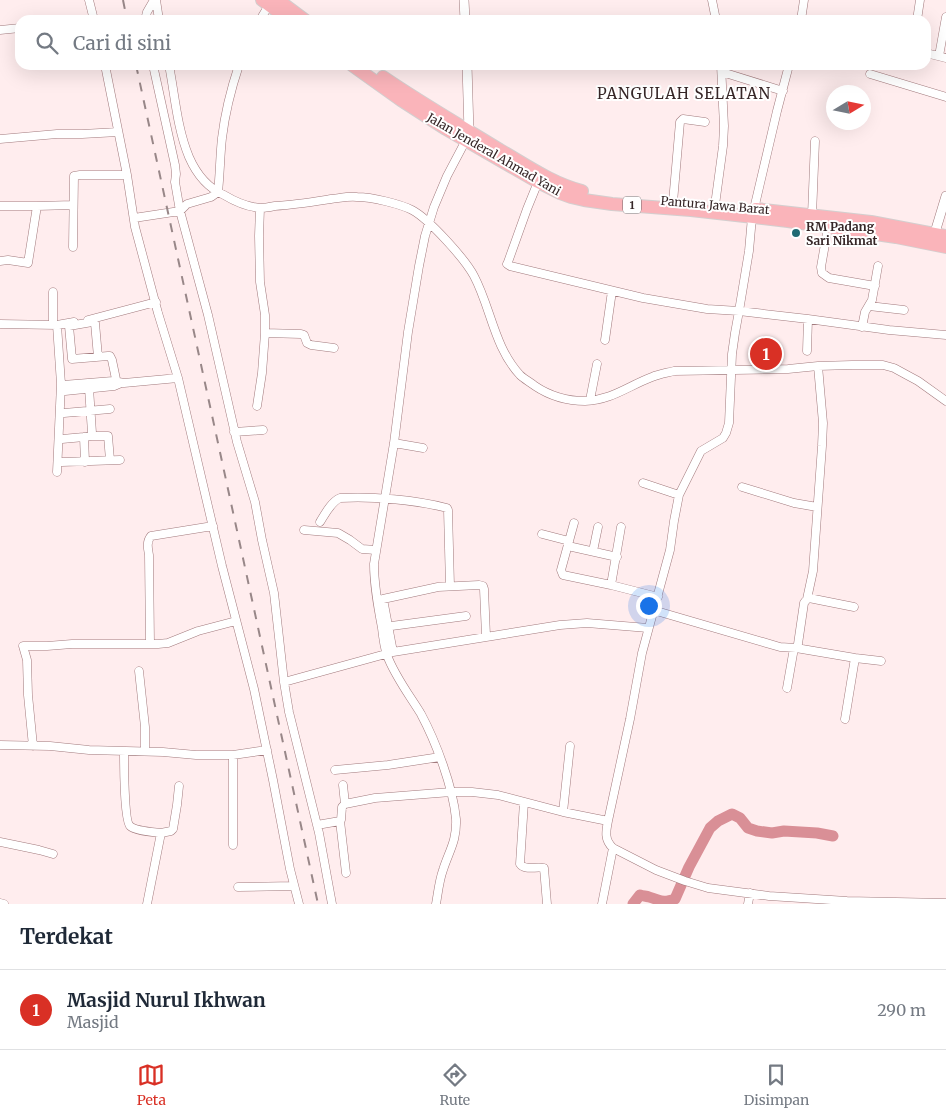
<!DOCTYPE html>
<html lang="id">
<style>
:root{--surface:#fff;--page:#f6f6f7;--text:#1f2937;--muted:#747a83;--line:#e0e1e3;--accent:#d93025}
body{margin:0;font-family:Merriweather,serif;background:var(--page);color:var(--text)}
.compass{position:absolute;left:826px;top:85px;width:45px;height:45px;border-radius:50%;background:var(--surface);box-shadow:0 5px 20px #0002;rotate:80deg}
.you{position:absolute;left:648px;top:605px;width:18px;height:18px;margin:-12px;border:4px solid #fff;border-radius:50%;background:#1a73e8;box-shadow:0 0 0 8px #1a73e833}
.badge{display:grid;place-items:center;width:32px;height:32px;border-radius:50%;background:var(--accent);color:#fff;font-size:16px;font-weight:700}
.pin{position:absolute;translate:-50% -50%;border:2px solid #fff;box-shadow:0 1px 5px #0006}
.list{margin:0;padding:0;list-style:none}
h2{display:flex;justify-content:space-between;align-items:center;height:65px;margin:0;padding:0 20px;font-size:21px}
h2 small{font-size:16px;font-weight:400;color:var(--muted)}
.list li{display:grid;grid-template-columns:32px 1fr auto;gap:15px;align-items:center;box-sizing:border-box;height:80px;padding:0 20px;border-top:1px solid var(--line)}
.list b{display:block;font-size:19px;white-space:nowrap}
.list p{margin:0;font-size:16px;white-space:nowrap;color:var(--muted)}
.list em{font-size:16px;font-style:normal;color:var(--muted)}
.icon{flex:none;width:28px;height:28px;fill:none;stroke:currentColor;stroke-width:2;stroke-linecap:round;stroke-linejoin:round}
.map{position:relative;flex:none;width:946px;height:904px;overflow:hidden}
.search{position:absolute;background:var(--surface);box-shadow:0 5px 20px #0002;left:15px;right:15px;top:15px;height:55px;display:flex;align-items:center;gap:12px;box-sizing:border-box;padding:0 18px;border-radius:15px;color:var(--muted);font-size:19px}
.sheet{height:145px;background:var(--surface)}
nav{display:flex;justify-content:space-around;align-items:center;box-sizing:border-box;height:70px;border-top:1px solid var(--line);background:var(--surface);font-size:14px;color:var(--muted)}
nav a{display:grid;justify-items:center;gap:2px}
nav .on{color:var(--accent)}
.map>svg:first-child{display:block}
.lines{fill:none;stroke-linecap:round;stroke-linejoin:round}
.river{stroke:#d98f96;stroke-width:11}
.minor-casing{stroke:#a27a7d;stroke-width:9}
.tertiary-casing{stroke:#a27a7d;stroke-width:10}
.trunk-casing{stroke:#d3cfcf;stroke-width:14}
.minor{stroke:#fff;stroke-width:8}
.tertiary{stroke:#fff;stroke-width:9}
.trunk{stroke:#fab4ba;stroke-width:12}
.rail{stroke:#988788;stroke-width:2;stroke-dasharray:9 9;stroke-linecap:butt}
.poi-dot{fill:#206b74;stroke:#fff;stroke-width:2}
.labels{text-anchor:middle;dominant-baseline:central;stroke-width:4;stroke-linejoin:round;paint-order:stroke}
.shield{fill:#fff;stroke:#726768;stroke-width:1}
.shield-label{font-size:11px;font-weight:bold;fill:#362627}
.street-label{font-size:12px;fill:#362627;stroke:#fff}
.poi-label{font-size:12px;font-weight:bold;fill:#362627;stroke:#fff;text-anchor:start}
.quarter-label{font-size:15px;letter-spacing:1px;fill:#362627;stroke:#fff}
</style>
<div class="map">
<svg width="946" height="904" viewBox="0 0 946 904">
<rect width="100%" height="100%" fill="#ffedee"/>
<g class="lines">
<path class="river" d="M633,904L640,895C643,896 646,896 649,897C661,900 661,904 675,899L689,867L710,828L718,821L732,814L740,818L748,828L757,831L772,833L784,831L817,833L833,836"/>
<defs>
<path id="minor" d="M89,0L94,20
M156,0L159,20
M712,0L716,20
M145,20L147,12L154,0
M260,20L269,5
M801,20L804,0
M917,20L920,0
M0,30L20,28
M926,53L946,58
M939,56L946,17
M105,65L127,175L135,227L158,313L178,378L222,566L254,689L273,780L290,869L299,904
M153,65L175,165L176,174L175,182L180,211L208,315L237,442L255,502L262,540L274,593L284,682L289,712L319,833L332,904
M169,65C175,96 177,128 189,157C196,173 208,188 224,195C234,201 248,207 260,208C265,208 270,207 275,206C294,205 312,202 331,199C340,198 349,196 357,197C372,197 400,204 412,210C429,219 465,259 474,276C491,308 494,347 520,375C524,379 530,382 535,386C550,396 567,401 585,401C612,400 628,386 652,377C659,374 666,373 674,371L788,369L818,366L852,365H883L894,368L905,374L918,381L946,401
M722,72L783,91
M870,74L946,97
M0,139L57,134H82L118,132
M538,182L527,209L508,262L507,264L510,266L643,298L707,309L739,311L808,319L889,330L946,335
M673,202L680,122L683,119L705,122
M715,205L723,146L724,126L721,65
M0,206H37L28,263L8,260L0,261
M37,206L73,205
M754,209L777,111L789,65
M812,215L815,141
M134,218L180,211L187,204L211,197L218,192C220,174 220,156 222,138C225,113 231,89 239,65
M828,227L821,267L822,273L829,278L875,286
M73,247L74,176L80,175H127
M53,292V325
M869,306L904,310
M88,320L156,302
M0,324L57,325L74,322
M57,325L61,384L57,472
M862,327L865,312L872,300L878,266
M265,333L301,334L304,335L307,343L311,345L334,348
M605,340L612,291
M807,351L808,319
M98,357L95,323L92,322L69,326L72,359L108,356H110L112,360L117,384
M121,383L114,386L65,391L63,385L113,381L124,383L178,378
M590,400L597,364
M257,406L262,373L265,333V315L260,282L259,236L260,208
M64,413L110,409
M234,432L263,430
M91,436H108L110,460
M62,439L84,437
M394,443L423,448
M62,462L120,460
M85,462L84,437L91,436L92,433L89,388
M643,483L679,495
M742,487L794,503L817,507
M320,522C325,514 331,502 340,498C372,496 416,500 447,508L448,510L450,586
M574,523L561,570L563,575L611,585L658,597
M304,530L338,533L350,540L362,549L376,550
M542,534L569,541
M568,546L617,557
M593,551L598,527
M611,585L621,527
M807,599L813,571L822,446L823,423L818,366
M653,610L780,647L796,648L798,644L804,603L807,599L809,598L854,607
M384,627L466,616
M150,644L149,555C148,549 146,542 151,536L213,526
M796,648L855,658L881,661
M393,652L383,599L438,587L479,585L483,586L484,589L486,636
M139,671L145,727V751
M284,682L393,652L560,625L587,623L648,628
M787,688L794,648
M845,719L855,658
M0,745L50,746L89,750L163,752L196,755H233L267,750
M33,746L28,695L27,660L23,646H47L72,644H158L168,643L198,631L236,621
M124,751C124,762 124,821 130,826C135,831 153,832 161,833L147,904
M233,755V845
M335,770L388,765L440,757
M524,802L520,864C525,871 536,866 544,868L547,904
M345,804L375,798L451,792H472L498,795L563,812L608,821L630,719L642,653L670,550L674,521L679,495L701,451L723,438L726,433L729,423L732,354L735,333L739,311L749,251L752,217
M563,812L570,746
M340,821L346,873
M608,821C606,831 604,840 613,848L656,870L685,881L708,888L769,896L847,901L946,903
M317,825L340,821L341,820L342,807L345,804L343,785
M161,833L171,831L173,829L177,805L179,786
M0,842L39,850L53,854
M238,887L294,886
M0,903L4,904
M436,904C438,893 439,881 443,870C449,851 457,841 456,819C453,787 436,742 421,714C410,696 394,675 387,655C384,646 383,637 382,628C378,607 374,586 374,564L394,443L408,332L419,266L425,236L434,207L447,176L466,140
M602,904L613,848
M748,904L750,893"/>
<path id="tertiary" d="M464,0L465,20
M467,65L469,132
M933,239L946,196"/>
<path id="trunk" d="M262,0L289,20
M278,0L305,20
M352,65L401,100L446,129L538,182L560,193L571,197L584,200L612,204L691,210L788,221L896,237L946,247
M383,77C421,103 461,126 500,150C526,165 553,184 582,191
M756,209L871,222L946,236"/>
</defs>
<use href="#minor" class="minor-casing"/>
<use href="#tertiary" class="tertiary-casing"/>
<use href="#trunk" class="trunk-casing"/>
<use href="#minor" class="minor"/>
<use href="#tertiary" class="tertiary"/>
<use href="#trunk" class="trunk"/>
<path class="rail" d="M123,0L127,20
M136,65L318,904"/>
</g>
<circle class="poi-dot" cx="796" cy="233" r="5"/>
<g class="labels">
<rect class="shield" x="623" y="196.5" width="18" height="17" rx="4"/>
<g class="shield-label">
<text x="632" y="205">1</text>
</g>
<g class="street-label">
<text transform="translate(494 154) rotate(30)">Jalan Jenderal Ahmad Yani</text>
<text transform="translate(715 205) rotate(5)">Pantura Jawa Barat</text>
</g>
<g class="poi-label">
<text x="806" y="226">RM Padang<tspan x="806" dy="14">Sari Nikmat</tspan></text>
</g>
<g class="quarter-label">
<text x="684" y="93">PANGULAH SELATAN</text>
</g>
</g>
</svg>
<svg class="compass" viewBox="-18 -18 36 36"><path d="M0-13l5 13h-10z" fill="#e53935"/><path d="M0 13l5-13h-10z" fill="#747a83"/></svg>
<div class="you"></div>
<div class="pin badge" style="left:766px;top:354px">1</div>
<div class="search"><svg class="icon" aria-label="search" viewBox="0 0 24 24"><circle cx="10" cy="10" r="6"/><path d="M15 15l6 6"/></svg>Cari di sini</div>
</div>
<section class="sheet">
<h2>Terdekat<small></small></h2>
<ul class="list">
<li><span class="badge">1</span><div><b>Masjid Nurul Ikhwan</b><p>Masjid</p></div><em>290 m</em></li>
</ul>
</section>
<nav>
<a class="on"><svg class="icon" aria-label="map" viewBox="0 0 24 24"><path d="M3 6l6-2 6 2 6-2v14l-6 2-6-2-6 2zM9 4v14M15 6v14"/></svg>Peta</a>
<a><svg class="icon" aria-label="directions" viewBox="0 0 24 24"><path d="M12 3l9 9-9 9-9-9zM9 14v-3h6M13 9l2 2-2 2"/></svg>Rute</a>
<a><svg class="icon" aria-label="saved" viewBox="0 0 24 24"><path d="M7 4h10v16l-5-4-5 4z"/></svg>Disimpan</a>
</nav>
